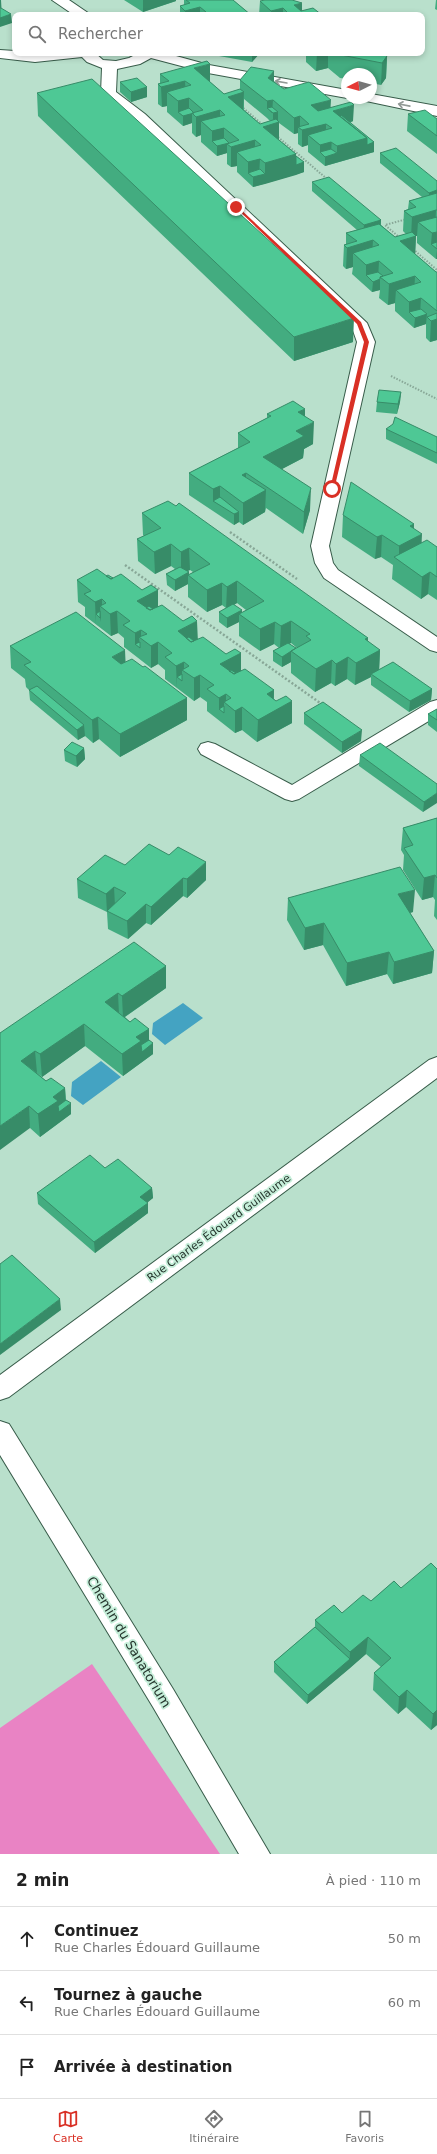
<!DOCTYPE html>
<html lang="fr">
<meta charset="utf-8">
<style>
:root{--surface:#fff;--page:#f6f6f6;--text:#222;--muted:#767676;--line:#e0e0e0;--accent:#d93025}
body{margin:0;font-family:"DejaVu Sans",sans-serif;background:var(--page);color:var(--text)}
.compass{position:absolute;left:341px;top:68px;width:36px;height:36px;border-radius:50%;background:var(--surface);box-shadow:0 2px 6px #0003;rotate:264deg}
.stop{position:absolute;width:12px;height:12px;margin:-9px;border:3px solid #d93025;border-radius:50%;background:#fff}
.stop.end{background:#d93025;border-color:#fff;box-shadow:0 1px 4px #0008}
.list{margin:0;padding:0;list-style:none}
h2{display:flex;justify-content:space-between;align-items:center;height:52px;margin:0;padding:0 16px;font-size:17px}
h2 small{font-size:13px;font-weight:400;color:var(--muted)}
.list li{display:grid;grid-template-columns:26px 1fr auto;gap:12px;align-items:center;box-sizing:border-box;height:64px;padding:0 16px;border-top:1px solid var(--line)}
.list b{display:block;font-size:15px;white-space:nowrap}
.list p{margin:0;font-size:13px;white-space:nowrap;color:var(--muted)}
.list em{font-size:13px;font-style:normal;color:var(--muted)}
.icon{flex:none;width:22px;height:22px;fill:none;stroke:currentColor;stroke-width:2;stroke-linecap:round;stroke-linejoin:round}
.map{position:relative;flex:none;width:437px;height:1854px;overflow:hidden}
.search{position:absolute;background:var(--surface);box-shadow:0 2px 6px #0003;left:12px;right:12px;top:12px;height:44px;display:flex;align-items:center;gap:10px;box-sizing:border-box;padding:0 14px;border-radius:8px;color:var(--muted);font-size:15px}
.sheet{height:244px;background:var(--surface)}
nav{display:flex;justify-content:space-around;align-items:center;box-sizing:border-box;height:56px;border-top:1px solid var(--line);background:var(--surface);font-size:11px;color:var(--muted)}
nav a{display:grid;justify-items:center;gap:2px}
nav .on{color:var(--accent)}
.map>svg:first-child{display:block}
.green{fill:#e983c4}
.water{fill:#44a3c2}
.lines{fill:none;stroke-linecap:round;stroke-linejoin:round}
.minor-casing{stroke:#385c4a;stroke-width:2}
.path-far1{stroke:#88a797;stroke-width:2;stroke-dasharray:1.5 1.5;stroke-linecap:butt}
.path{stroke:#88a797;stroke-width:2.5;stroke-dasharray:2 2;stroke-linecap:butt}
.minor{fill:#fff;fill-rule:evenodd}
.wall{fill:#43ac80;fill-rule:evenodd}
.shaded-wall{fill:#378c68}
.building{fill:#4ec895;stroke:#378c68}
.oneway{stroke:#929a96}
.route{fill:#d93025}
.labels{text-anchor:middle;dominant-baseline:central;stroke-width:3.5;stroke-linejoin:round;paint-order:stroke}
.street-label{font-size:11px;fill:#26362e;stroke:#c5eed9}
.near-street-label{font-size:13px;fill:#26362e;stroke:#c5eed9}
</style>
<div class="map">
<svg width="437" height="1854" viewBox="0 0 437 1854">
<rect width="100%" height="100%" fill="#b9e0cc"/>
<path class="green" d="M92,1664L220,1854H0V1728Z"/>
<path class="water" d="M183,1003L203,1018L165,1045L152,1034L153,1023Z
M101,1061L121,1077L83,1105L71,1096L72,1082Z"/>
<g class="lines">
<defs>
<path id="minor" d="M52,0H69L91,15H74Z
M0,50L15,51V53H95L103,60L116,61L129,58L139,53H165L209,65L347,90V98H349H347L208,73L151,58L140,64L117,69L116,92L145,114L367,323L375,342L329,546L333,563L338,570L437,637V652L430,650L324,578L315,563L311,546L357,342L351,325L135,120L103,96L101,93L102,68L87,62L82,57L35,62L0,58Z
M371,94L437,106V116L366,101L364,98H371Z
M437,700V716L299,799L292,801L285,799L201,754L198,749L201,744L208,742L215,744L292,785L430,702Z
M437,1057V1078L9,1397L0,1400V1375L429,1060Z
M0,1421L9,1424L173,1689L270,1854H239L153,1707L0,1455Z"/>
</defs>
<use href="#minor" class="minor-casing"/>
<path class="path-far1" d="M241,106L263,125
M278,137L327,179
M400,238L385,225L407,219
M413,249L437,270
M391,376L437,399"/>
<path class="path" d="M230,532L297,579
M125,565L323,705"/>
<use href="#minor" class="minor"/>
</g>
<path class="wall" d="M124,0H176V1L143,12Z
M184,0H233L251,15H180V6L184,5Z
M436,0H437V10L435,9Z
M260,1L302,11L322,15H259Z
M219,53H260L252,62L219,56Z
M306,53H384L387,56L386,78L381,85L371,83V74H347V79L340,78L328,68L316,71L306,62Z
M160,74L210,82L224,94L240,90V80L274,81L284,89L331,107L353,121L350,123L374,142V152L325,166L308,152V145L302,147L298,144V133L294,134L279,123V140L296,154V156L304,162V172L253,187L237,172V166L231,167L227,164V153L217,156L201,142V135L196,137L192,133V123L183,126L167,112V106L162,107L158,104V84L160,83ZM244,99L267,118L270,121L260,124L244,110Z
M120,82L147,87V97L131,102L120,92Z
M37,93L353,342L294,361L38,116Z
M408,114L437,119V154L407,131Z
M380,153L437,181V259H436L417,243V236H416L415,254L436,272H437V340L430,342L426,338V324L414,328L395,311V303L388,305L379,298L380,290L372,292L352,274L353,267L346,269L343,266L344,245L346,244V233L357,230L312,191V182L381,220V225L395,237L406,234L403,231L404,211L408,209L409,201L422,197L380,163Z
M401,392L400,402L397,414L376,412L377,402Z
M267,414L305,416L313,444L304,449L303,458L282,469L310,510L303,534L266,508L265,512L243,525L239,522L234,525L189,495V473L238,448V433L267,418Z
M386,429L437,437V464L386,439Z
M176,506L368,638V642L380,650L379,670L432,689L431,700L409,712L371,685V677L355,685L347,679L335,686L331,683L315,692L291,673V662L282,667L273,661V651L279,648L274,644L260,651L239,636V622L227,628L219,622V612L226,608L222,605L207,612L188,597V584L175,591L167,585L166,574L175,569L171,566L155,574L138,561L137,539L144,536L143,535L142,513ZM190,570L193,572L189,575V572L187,571ZM237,603L246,610L242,613L234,605ZM291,643L297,648H296L289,644Z
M343,515L414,524V529L422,543L437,547V600L428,594L421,599L392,579L393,565L381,557L375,559L342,537Z
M113,578L142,590H158V606L198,639L226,654L241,653V671L274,690V699L292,723L257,742L242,730L235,733L207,711V702L200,697L194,701L165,679V670L158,664L151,668L124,647V638L118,633L111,636L85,616V607L78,602L77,580Z
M10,646L126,662L143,667L187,698V720L120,757L99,739L93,743L85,736L78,740L30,700L29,690L26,687L25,679L11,668Z
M437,709V732L428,725V714Z
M304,713L361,741L342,753L304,724Z
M84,748L85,759L77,767L65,761L64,750Z
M360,755L437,784L423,812L359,766Z
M437,818V920L434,916L435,900L433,897L422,900L403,870L404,855L401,850L403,828Z
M125,865L206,880L187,898L183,896L151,925L146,923L128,939L108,929L107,912L78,898L77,879Z
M288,898L413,912L410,913L434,951L432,973L393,984L387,974L346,986L323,945L304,950L287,920Z
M166,966V988L125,1017L130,1022L149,1029V1040L153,1054L123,1076L85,1046L42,1077L37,1073L46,1081L65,1088L66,1100L71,1114L40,1137L30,1128L0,1033Z
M105,1168L152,1188L153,1198L147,1202L148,1213L95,1253L38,1204L37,1193Z
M394,1581L437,1725L431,1730L406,1707L398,1714L373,1690L374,1673L381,1667L366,1654L307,1704L274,1672V1662L315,1627V1620L342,1613L371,1601Z"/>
<path class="shaded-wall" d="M0,0H1L2,17L11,14L12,23L0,27Z
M143,0H176V1L143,12Z
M302,3V15L294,5Z
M200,7V15H185V11Z
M283,8V15H271V11Z
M252,53H260L252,62Z
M317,53H328V68L316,71Z
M387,56L386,78L381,85L382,63Z
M210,64V84L194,68Z
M274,71V87L268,78Z
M185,81L186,97L189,98V114L192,113V123L183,126V116L178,112V101L167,92V106L162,107L161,87Z
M147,87V97L131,102V92Z
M244,92L243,112L228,97Z
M273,100L272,113L267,108V101Z
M331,100L330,116L326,124V137L332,135L331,155L337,153V146L367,138L374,142V152L325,166V157L320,152V145L308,135V145L302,147V130L317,126L311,105Z
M354,105L353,121L342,125L333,111Z
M220,110V126L224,128V144L229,143L227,144V153L217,156V146L212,141V151V131L201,121V135L196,137V117Z
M278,112V121L273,123V113Z
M300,116V128L298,127V133L294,134V118Z
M279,122V142L263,127Z
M255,140V157L260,159L259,175L265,174V184L253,187V177L248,173V162L237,152V166L231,167V147Z
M296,154V175L265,184V163Z
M304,162V172L296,175V165Z
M437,190V200L429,203V193Z
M436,210L435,228L437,227V259H436L437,249L431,244L432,233L418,222L417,236H416L415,257L400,241L411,238L412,217Z
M381,220L380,230L363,235L364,225Z
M373,240L372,258L379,261L378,280L380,279V290L372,292L373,282L366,275V265L353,253V267L346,269L347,248Z
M415,276L414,295L421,298L420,316L427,314L426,324L414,328L415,318L409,312V302L396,290L395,303L388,305L389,284Z
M354,318L353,342L294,361V337Z
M437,319V340L430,342L431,321Z
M401,392L400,402L397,414L398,404Z
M305,409V427L314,422L313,444L304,449L303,458L263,479V457L298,412Z
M246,473V494L242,475Z
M220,486V505L213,501V511V489Z
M311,488L310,510L303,534L304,512Z
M266,490L265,512L243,525V503Z
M239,512V522L234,525V514Z
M414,524L413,539L422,534L421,556L399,561V546L410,526Z
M382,535L381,557L375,559L377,537Z
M171,544V566L155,574L154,552Z
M189,548L190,570L181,574V552Z
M189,572V576L188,575V584L175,591V580Z
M430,572L428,594L421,599L422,577Z
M237,581V603L226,609L227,587Z
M222,583V605L207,612V590Z
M158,590V612L146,619L137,601Z
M102,599V608L100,606L101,622L100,618L96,614V624L95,602Z
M242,610V615L239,614V622L227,628V618Z
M117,611L118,633L111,636L110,614Z
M197,621L198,643L186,649L178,631Z
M291,621V643L280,648L281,626Z
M275,622L274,644L260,651V629Z
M141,630V638L139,637L140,648L135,644V633Z
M368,638L367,657L380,650L379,673L371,674V677L355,685L356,663L365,639Z
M158,642V664L151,668V646Z
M125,650L126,672L112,657Z
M291,651V662L282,667V657Z
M241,653V676L229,682L220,664Z
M348,657L347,679L335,686L336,664Z
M332,660L331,683L315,692L316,669Z
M184,662V671L182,670V681L177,677V688L176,666Z
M200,675V697L194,701V678Z
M432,689L431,700L409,712L410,701Z
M274,690L273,711L292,701V723L257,742L258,720L267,694Z
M226,694V703L224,702V724V713L219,709V698Z
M187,698V720L120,757V734Z
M242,707V730L235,733V711Z
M98,717L99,739L93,743L92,720Z
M84,725L85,736L78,740L77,730Z
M362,730L361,741L342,753V742Z
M84,748L85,759L77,767L76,756Z
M437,793V803L423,812L424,802Z
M206,862V880L187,898V879Z
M435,875L433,897L422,900L424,878Z
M183,878V896L151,925V907Z
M114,887L115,906L107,911V913L106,894Z
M415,890L413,912L397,916L398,894Z
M146,904V923L128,939L127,921Z
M324,923L323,945L304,950L305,928Z
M434,951L432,973L393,984L394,962Z
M389,952L387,974L346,986L347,963Z
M166,966V988L123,1018L122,996Z
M118,993L119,1015L105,1002Z
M84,1024L85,1046L42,1077L40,1054Z
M149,1029V1046L153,1043V1054L123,1076L122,1054L136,1037Z
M35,1051L37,1073L21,1061Z
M65,1088L66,1107L71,1103V1114L40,1137L38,1114L53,1097Z
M29,1106L30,1128L0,1150V1126Z
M152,1188L153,1198L141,1208L140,1197Z
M148,1203V1213L95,1253L94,1242Z
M60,1299L61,1310L0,1355V1344Z
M368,1637L366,1654L349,1669L350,1652Z
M350,1659L349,1669L307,1704L308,1695Z
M407,1690L406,1707L398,1714L399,1697Z
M437,1710V1725L431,1730L433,1714Z"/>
<path class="building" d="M186,0H233L251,15H195L206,12L200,7L185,11L180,6L190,3Z
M265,0H292L302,3L294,5L301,11L313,8L322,15H285L289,14L283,8L271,11L260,1Z
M0,8H1L11,14L0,18Z
M334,13L336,15H327Z
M338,53H384L387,56L382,63L341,55Z
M207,61L210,64L194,68L224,94L240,89L244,92L228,97L260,124L276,119L279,122L263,127L296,154L265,163L260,159L248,162L237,152L261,145L255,140L231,147L227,144L239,140L224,128L212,131L201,121L225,115L220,110L196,117L192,113L203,110L189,98L178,101L167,92L191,85L185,81L161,87L158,84L169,81L160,74Z
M251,67L274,71L268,78L284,89L309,82L331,100L311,105L318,111L351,102L354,105L333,111L367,138L337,146L331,142L320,145L308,135L332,128L326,124L302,130L298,127L309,124L300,116L294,118L273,100L267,101L240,80Z
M137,78L147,87L131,92L120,82Z
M92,79L354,318L294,337L37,93Z
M272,107L278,112L273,113L267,108Z
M189,108L194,113L183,116L178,112Z
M425,110L437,119V136L408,114Z
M341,115L374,142L367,145V138L340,116Z
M224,138L229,143L217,146L212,141Z
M396,148L437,181V190L429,193L380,153Z
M331,149L337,153L325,157L320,152Z
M296,156L304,162L296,165Z
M260,169L265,174L253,177L248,173Z
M329,177L381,220L364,225L312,182Z
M437,193V210H436L412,217L404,211L416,207L409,201Z
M437,217V232L432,233L418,222Z
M379,224L395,237L412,232L416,236L400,241L436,272H437V311L421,298L409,302L396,290L421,282L415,276L389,284L380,277L393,273L379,261L366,265L353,253L379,245L373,240L347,248L344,245L357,241L346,233Z
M437,242V249L431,244Z
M378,272L383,276L380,277V279L373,282L366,275Z
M421,309L427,314L415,318L409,312Z
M437,313V319L431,321L427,317Z
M379,390L401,392L398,404L377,402Z
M293,401L305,409L298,412L314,422L296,431L304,436L263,457L311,488L304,512L246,473L242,475L266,490L243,503L220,486L213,489L189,473L250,442L238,433L271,416L267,414Z
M395,417L437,437V453L386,429L393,424Z
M351,482L414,524L410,526L422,534L399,546L382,535L377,537L343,515Z
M220,497L239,512L234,514L213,501Z
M168,501L176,506L179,503L368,638L365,639L380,650L356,663L348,657L336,664L332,660L316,669L291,651L311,640L306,636L310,634L291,621L281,626L275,622L260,629L239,614L264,601L237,581L227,587L222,583L207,590L188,575L210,564L189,548L181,552L171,544L154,552L137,539L161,528L142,513Z
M427,540L437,547V577L430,572L422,577L394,557Z
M180,567L189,572L175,580L166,574Z
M97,569L111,579L121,574L142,590L151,585L158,590L137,601L150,610L162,605L183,621L192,616L197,621L178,631L191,642L203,637L226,654L235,649L241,653L220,664L234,674L245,669L274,690L267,694L276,701L286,696L292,701L258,720L242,707L235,711L224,702L231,698L226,694L219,698L207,689L214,685L200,675L194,678L182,670L189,666L184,662L176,666L165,657L172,653L158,642L151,646L139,637L147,634L141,630L135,633L123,625L130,621L117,611L110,614L100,606L106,603L102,599L95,602L84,594L91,591L77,580Z
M108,575L113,578L111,579L106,576Z
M233,604L242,610L227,618L219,612Z
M149,606L153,609L150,610L146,608Z
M100,611V618L96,614Z
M76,612L125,650L112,657L121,664L132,659L143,667L145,666L187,698L120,734L98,717L92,720L24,665L31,662L10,646Z
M189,637L194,641L191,642L186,638Z
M140,642V648L135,644Z
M288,643L296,648L282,657L273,651Z
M393,662L432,689L410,701L371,674Z
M231,670L236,673L234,674L229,671Z
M182,674V681L177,677Z
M37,686L84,725L77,730L29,690Z
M323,702L362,730L342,742L304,713Z
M224,706V713L219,709Z
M437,709V720L428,714Z
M72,742L84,748L76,756L64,750Z
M380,743L437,784V793L424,802L360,755Z
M437,818V878L435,875L424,878L404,848L413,845L403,828Z
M149,844L169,855L178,847L206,862L187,879L183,878L151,907L146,904L127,921L107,911L126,893L114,887L106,894L77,879L105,855L125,865Z
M400,867L415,890L398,894L434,951L394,962L389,952L347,963L324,923L305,928L288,898Z
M134,942L166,966L122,996L118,993L105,1002L130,1022L135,1018L149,1029L136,1037L141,1041L122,1054L84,1024L40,1054L35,1051L21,1061L46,1081L51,1078L65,1088L53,1097L58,1101L38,1114L29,1106L0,1126V1033Z
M149,1040L153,1043L142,1052L141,1045Z
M66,1100L71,1103L59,1112L58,1106Z
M90,1155L105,1168L118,1159L152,1188L140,1197L148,1203L94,1242L37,1193Z
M12,1255L60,1299L0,1344V1264Z
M431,1563L437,1569V1710L433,1714L407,1690L399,1697L374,1673L391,1658L368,1637L350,1652L315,1620L334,1605L342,1613L363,1595L371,1601L394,1581L401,1588Z
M315,1627L350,1659L308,1695L274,1662Z"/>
<defs><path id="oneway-shaft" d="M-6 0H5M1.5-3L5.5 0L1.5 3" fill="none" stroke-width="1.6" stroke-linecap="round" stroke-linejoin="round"/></defs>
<g class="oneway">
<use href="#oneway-shaft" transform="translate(281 82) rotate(-170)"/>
<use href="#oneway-shaft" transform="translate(404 105) rotate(-169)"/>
</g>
<path class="route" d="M234,206H237L361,322L369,342L334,490L330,489L364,342L357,324Z"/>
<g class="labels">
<g class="street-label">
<text transform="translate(219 1228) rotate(-36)">Rue Charles Édouard Guillaume</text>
</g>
<g class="near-street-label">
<text transform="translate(129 1642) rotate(59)">Chemin du Sanatorium</text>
</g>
</g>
</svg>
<svg class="compass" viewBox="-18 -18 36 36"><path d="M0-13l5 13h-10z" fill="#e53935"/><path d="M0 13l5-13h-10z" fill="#767676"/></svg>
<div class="stop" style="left:332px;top:489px"></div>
<div class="stop end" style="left:236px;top:207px"></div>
<div class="search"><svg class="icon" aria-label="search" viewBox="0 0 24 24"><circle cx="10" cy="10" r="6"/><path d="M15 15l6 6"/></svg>Rechercher</div>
</div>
<section class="sheet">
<h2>2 min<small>À pied · 110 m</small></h2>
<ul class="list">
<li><svg class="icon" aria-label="ahead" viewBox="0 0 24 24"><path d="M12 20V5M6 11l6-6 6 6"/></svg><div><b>Continuez</b><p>Rue Charles Édouard Guillaume</p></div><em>50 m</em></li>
<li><svg class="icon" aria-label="left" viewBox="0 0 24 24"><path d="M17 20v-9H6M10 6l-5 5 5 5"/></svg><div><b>Tournez à gauche</b><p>Rue Charles Édouard Guillaume</p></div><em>60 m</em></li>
<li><svg class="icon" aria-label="arrive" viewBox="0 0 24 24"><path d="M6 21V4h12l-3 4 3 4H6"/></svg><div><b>Arrivée à destination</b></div></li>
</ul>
</section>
<nav>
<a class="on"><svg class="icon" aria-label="map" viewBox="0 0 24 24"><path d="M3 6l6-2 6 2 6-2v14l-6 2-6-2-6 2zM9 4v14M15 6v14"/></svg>Carte</a>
<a><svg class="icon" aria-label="directions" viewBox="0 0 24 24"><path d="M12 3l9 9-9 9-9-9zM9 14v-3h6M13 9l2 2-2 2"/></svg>Itinéraire</a>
<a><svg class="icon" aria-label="saved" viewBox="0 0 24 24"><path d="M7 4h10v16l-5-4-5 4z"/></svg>Favoris</a>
</nav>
